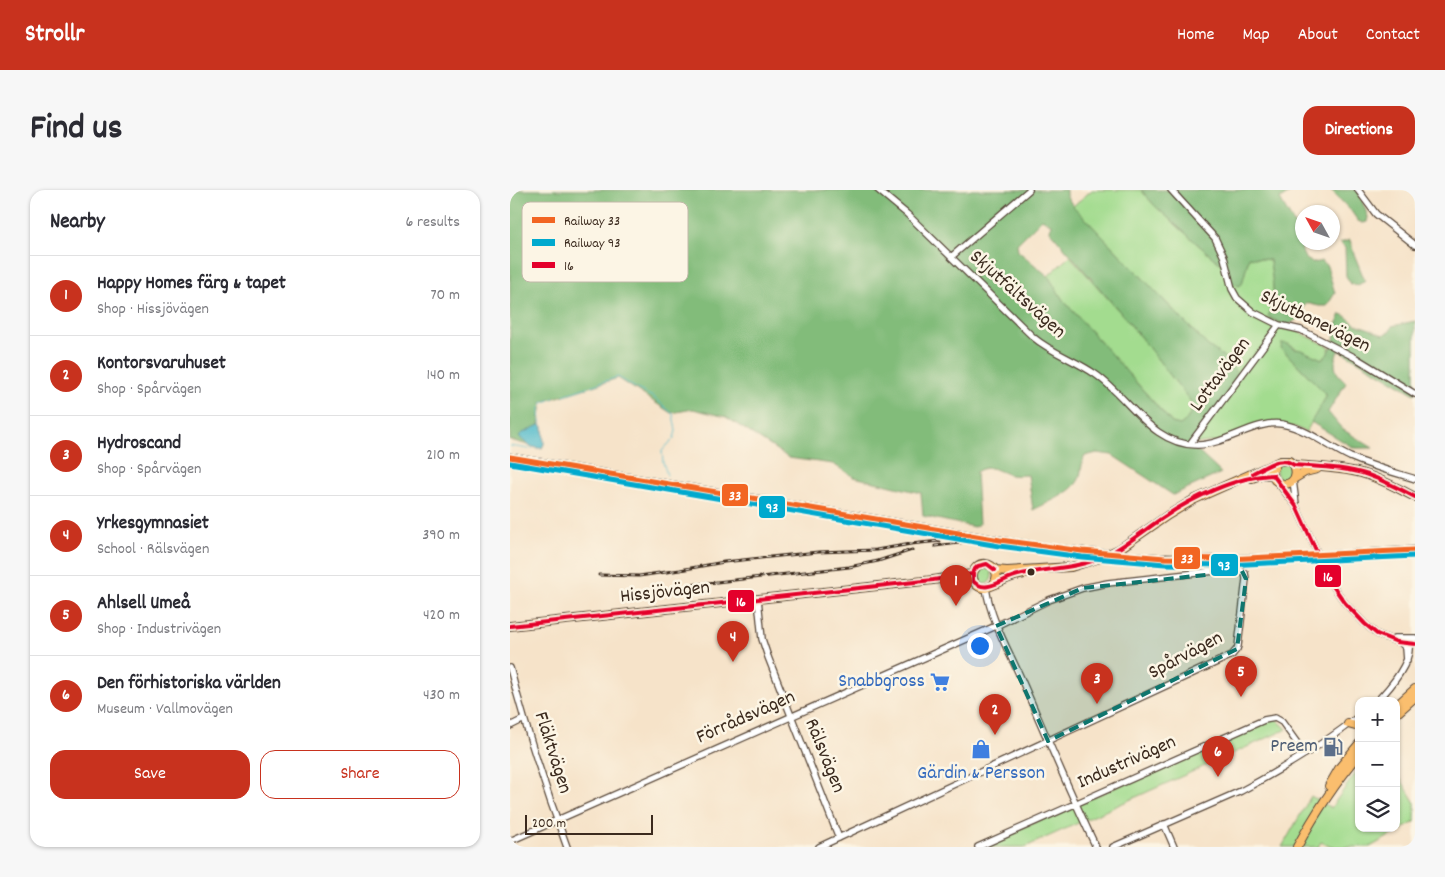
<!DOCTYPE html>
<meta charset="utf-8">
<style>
:root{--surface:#fff;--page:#f7f7f7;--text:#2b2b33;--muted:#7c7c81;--line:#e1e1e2;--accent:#c8321e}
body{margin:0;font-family:Dekko,sans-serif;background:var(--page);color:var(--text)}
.controls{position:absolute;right:15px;bottom:15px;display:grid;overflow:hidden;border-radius:10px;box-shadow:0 1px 4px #0004}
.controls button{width:45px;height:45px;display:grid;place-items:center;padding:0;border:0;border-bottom:1px solid var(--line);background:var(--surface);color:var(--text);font:25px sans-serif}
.compass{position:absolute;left:785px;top:15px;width:45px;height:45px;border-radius:50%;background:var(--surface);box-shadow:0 1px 4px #0004;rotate:310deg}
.scale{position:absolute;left:15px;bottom:12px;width:128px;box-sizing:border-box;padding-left:5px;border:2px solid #3b2a1e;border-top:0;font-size:14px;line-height:18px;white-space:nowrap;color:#3b2a1e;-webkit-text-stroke:4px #fcf5e5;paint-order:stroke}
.you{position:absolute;left:469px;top:455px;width:18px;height:18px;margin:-12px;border:4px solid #fff;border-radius:50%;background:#1a73e8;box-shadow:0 0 0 8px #1a73e833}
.badge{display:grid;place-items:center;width:32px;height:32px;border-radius:50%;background:var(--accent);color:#fff;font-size:16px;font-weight:700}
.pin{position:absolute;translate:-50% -41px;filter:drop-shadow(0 1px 2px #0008)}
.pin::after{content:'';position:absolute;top:26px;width:18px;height:15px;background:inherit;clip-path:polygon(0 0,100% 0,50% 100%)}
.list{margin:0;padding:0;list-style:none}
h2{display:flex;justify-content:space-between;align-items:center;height:65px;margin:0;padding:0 20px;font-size:21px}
h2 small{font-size:16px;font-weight:400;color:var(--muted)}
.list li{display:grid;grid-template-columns:32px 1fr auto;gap:15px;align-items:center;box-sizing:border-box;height:80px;padding:0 20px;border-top:1px solid var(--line)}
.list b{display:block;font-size:19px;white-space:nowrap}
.list p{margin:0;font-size:16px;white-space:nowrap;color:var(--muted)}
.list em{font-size:16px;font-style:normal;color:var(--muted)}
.actions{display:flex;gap:10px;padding:15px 20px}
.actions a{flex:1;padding:11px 0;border:1px solid var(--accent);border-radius:15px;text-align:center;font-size:18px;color:var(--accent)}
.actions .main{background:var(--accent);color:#fff}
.icon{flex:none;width:28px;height:28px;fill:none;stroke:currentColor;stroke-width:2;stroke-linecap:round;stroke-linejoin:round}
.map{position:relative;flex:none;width:905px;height:657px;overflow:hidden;border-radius:15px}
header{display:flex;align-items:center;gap:30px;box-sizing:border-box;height:70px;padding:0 25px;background:var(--accent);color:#fff}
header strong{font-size:24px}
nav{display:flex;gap:28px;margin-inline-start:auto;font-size:18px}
.intro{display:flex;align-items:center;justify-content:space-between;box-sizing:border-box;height:120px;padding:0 30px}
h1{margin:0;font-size:35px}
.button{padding:12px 22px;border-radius:15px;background:var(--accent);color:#fff;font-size:18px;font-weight:700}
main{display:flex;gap:30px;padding:0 30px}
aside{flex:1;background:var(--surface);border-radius:15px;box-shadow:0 1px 4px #0004}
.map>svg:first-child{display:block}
.green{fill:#a3dc8f;stroke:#6f8356}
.forest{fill:#82bc7a;stroke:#5e734c;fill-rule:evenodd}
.water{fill:#4fbacb;stroke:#457274}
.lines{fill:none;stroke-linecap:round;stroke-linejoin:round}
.stream{stroke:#4fbacb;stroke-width:1}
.minor-casing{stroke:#574638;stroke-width:8}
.major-casing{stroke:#574638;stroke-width:10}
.minor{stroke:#fff;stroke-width:5.5}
.major{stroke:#fabe6e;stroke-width:8}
.rail-casing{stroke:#3b2a1e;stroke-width:3}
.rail{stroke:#fcf5e5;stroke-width:1;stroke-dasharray:4;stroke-linecap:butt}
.bus-1-casing{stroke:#fcf5e5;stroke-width:8}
.bus-1{stroke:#e4002b;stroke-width:4}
.rail-1-casing{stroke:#fcf5e5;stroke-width:9}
.rail-2-casing{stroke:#fcf5e5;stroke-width:9}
.rail-1{stroke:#f26522;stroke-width:5}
.rail-2{stroke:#00a9ce;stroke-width:5}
.marked{fill:#0f766e;fill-opacity:0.2;stroke:#0f766e;stroke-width:4;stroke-dasharray:10 6;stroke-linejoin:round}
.bus-dot{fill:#3b2a1e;stroke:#fcf5e5;stroke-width:2}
.labels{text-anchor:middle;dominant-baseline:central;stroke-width:5;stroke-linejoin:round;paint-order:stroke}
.street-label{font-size:20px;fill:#3b2a1e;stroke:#fcf5e5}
.shop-label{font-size:20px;fill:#366cbe;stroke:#fcf5e5;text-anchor:end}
.service-label{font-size:20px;fill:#4e5e75;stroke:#fcf5e5;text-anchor:end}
.key{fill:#fcf5e5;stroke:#c2b8a9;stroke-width:1}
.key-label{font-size:14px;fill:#3b2a1e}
.line-badge{stroke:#fcf5e5;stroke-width:2}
.badge-label{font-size:14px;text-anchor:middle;font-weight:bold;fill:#fff}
</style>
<header>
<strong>Strollr</strong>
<nav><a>Home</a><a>Map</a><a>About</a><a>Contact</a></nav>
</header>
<div class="intro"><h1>Find us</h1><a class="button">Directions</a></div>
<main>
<aside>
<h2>Nearby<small>6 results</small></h2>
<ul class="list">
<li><span class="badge">1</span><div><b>Happy Homes färg &amp; tapet</b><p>Shop · Hissjövägen</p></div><em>70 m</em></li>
<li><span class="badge">2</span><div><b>Kontorsvaruhuset</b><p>Shop · Spårvägen</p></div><em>140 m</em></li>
<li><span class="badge">3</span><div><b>Hydroscand</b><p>Shop · Spårvägen</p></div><em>210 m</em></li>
<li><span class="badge">4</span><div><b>Yrkesgymnasiet</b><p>School · Rälsvägen</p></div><em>390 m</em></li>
<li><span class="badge">5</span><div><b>Ahlsell Umeå</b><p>Shop · Industrivägen</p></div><em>420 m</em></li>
<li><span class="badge">6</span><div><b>Den förhistoriska världen</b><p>Museum · Vallmovägen</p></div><em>430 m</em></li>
</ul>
<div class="actions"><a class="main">Save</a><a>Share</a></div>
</aside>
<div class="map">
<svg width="905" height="657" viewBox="0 0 905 657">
<rect width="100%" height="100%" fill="#fcf5e5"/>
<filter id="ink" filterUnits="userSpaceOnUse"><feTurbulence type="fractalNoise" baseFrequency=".02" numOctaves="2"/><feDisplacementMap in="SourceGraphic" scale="10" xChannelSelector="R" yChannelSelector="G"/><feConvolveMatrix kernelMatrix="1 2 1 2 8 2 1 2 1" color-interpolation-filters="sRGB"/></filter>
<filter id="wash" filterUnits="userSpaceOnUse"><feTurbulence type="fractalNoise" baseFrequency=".0096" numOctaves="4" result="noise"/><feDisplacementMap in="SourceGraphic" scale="20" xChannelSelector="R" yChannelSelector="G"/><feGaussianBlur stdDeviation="1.12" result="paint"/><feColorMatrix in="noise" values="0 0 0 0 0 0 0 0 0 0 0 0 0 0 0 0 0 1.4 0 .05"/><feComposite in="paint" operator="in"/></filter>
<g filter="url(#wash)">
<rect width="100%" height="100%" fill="#f6e3c9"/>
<path class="green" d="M582,0H631L645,16L702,67L717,78L732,94L739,67L760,70C762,91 767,108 758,127L820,157L817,166L812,169C801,164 788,161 778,154L771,158L816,204V207L796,242L785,237L759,234L712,251L680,254L713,167L698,156L563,16Z
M560,66L617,130L682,213C682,223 679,229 670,235L662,233L641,209L553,110L538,86Z
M766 281a8 8 0 1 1 16 0a8 8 0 1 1-16 0Z
M466 386a8 8 0 1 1 16 0a8 8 0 1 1-16 0Z
M765,528L777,539L515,657H468Z
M849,578V638H886V581L905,613V632L860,657H821L811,652L808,657H772L801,606L821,618Z"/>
<path class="forest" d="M0,0H556V5L563,16L698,156L713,166L730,187L680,254L711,283L663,305L602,265L587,263L575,266C571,273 572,281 569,289C563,303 536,313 523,320L518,285C512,285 506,286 501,285C487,281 480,273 466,282L469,334L464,337L413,326L411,303L344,287L323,274L279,268L216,227L183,219L161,223L108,188L32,212L26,257L0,250ZM532,29L541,34L540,41L617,130L682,213C682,223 679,229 670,235L662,233L553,110L538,86L508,61L507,54Z
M631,0H784L770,9C776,21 786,34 790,47C793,54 790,61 794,66C798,72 805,74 811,71L817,76L825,103L817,116H809L796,113L787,129L778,136L758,127C767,108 762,91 760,70L739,67L732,94L729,96L720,92L717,78L702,67L645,16Z
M821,0H848L858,27L857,32L853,33L848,31L841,21Z
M840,50L844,64L855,91L848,95L841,94L836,86L835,58L830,53Z
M831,124L834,125L845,134L860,139L873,145L881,140L882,136L905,131V204L829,160C825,166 823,177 828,184C830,187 834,189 836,193L818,222L832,239L863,258H844L801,232L816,207V204L771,158L772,153L778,154L785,159L791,160L812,169C826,161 824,137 831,124Z"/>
<path class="water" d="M31,234L33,237L34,254L32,258C23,259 15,254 9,246L11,244Z"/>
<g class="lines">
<path class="stream" d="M54,205L108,187L127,199L143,207L163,224L166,241L164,248L152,261L153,272L157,285
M31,234L30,218L33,213L44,208
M0,256L19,259L22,258"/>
</g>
</g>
<g filter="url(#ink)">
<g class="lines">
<defs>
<path id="minor" d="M368,0L397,24L523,147C542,163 565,170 585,184C619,207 642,256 688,255C717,254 745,230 772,234C798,239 817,256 840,267C861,276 883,282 905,289
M661,0L705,48L714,67L722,99L727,108L743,122L769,135L791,140L846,168L905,204
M848,0L866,24L905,55
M441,67L519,0
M680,254L769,135
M783,290L786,314
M768,293L786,316L821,393L835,413L855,434L867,444L887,452L905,454
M476,398C481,432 500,462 513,493C537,548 560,603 586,657
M248,409L252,449L258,467L329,648
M885,448H905
M891,453L896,458L897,471
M0,478C16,539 35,598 57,657
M867,511C879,499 905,469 898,451
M0,536L14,529
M654,634L664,657
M0,651L486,436L539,410L573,398L598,393L722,379L729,380L735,383L736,389L728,456L727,459L722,465L309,657
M468,657L754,530L765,528L772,532L795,564
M603,657L731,601C772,579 813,555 849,526"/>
<path id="major" d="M784,275C807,277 829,277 851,283C870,288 887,298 905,307
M742,288L751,285H763
M785,288L795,282L807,279
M485,380L497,381L561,377L590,368L609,359L658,325L683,310L770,271H779L784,275C790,290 777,300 765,290L762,282L766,274
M483,395C486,391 488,385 485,380C484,377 479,374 476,374C460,372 458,397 474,398C480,398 493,390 499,388C504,386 509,385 514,384
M0,436L423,390L462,384
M886,516L905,499
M886,524L905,507
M838,534L849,537
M819,596L830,577L849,554
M787,657C805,624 825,593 849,565"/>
</defs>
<use href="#minor" class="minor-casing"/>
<use href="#major" class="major-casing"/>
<use href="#minor" class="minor"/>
<use href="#major" class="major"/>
<defs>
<path id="rail" d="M0,264L490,347C545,356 601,362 657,365C739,368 823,361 905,357
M425,356L457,352
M519,359L559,366
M89,385L129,386L170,380L214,372L308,362L366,360L401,354L430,351
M180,395L339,377L368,371L402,360"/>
</defs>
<use href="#rail" class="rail-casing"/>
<use href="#rail" class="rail"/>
<defs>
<path id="bus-1" d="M784,275C809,277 834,277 858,285C875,291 890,299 905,307
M743,283C756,277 771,265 784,275
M763,285L786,316L821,393L835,413L855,434L867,444L887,452L905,454
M485,380L477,374L468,376L463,381V391C476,405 493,388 508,385C536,378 566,379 593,367C614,357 632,342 651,329C680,309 726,286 763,285
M0,436L423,390L462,384"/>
</defs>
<use href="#bus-1" class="bus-1-casing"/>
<use href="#bus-1" class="bus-1"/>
<defs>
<path id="rail-1" d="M0,267L490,350L572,361L655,368L717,369L905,360"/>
<path id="rail-2" d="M0,273L489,356L572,367L655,374L717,375L905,366"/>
</defs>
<use href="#rail-1" class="rail-1-casing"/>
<use href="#rail-2" class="rail-2-casing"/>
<use href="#rail-1" class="rail-1"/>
<use href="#rail-2" class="rail-2"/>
</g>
</g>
<path class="marked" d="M732,381L736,389L727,459L538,551L486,436L573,398Z"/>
<defs>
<symbol id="supermarket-bare" viewBox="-9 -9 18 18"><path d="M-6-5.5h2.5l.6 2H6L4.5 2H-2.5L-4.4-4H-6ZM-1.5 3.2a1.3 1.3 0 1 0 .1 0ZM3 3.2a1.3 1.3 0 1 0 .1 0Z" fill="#3f7fe0" stroke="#fcf5e5" stroke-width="2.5" paint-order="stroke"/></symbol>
<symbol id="fuel-bare" viewBox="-9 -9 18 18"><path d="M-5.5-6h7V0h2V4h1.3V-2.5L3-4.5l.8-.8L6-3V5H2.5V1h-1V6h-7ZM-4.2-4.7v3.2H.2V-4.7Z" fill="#5c6f8a" stroke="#fcf5e5" stroke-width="2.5" paint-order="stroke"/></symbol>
<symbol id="shop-bare" viewBox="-9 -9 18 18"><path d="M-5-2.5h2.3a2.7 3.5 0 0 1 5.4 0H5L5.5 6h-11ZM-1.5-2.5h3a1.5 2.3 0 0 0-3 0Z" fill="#3f7fe0" stroke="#fcf5e5" stroke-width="2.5" paint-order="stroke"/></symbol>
</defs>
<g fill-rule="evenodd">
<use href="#supermarket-bare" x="416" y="478" width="28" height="28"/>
<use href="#fuel-bare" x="809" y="543" width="28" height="28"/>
<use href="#shop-bare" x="457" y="545" width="28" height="28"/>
</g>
<circle class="bus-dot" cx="521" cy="382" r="4.5"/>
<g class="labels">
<g class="street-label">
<text transform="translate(507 105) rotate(42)">Skjutfältsvägen</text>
<text transform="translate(805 132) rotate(26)">Skjutbanevägen</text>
<text transform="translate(711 185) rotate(-53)">Lottavägen</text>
<text transform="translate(155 403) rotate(-6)">Hissjövägen</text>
<text transform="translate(676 466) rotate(-28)">Spårvägen</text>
<text transform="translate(236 528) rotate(-24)">Förrådsvägen</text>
<text transform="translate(42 563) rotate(72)">Fläktvägen</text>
<text transform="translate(314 566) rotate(68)">Rälsvägen</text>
<text transform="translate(617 573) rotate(-24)">Industrivägen</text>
</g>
<g class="shop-label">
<text x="415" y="492">Snabbgross</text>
<text x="471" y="584" text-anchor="middle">Gärdin &amp; Persson</text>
</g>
<g class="service-label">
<text x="808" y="557">Preem</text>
</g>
</g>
<rect x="12" y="12" width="166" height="80" rx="8" class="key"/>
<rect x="22" y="27" width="23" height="6" fill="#f26522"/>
<rect x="22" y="49" width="23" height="7" fill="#00a9ce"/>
<rect x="22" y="72" width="23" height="6" fill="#e4002b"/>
<g class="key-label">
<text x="54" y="35">Railway 33</text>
<text x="54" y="57">Railway 93</text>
<text x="54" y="80">16</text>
</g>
<g class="line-badge">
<rect x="211" y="293" width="28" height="24" rx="5" fill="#f26522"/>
<rect x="248" y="305" width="28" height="24" rx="5" fill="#00a9ce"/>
<rect x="663" y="356" width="28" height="24" rx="5" fill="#f26522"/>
<rect x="700" y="363" width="29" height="24" rx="5" fill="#00a9ce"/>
<rect x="804" y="374" width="28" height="24" rx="5" fill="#e4002b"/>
<rect x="217" y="399" width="28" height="24" rx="5" fill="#e4002b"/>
</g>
<g class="badge-label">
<text x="225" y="310">33</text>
<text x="262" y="322">93</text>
<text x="677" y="373">33</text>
<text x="714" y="380">93</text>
<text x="818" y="391">16</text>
<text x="231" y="416">16</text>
</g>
</svg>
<div class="controls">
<button>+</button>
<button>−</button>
<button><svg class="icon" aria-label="layers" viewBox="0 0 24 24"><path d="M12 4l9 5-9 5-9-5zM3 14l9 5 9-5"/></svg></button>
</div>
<svg class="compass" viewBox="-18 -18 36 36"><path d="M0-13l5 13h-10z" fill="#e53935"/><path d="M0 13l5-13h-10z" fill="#7c7c81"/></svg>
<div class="scale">200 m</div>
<div class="you"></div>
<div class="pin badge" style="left:446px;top:416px">1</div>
<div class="pin badge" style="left:485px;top:545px">2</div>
<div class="pin badge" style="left:587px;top:514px">3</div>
<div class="pin badge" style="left:223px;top:472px">4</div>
<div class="pin badge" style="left:731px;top:507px">5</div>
<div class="pin badge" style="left:708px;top:587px">6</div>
</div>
</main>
